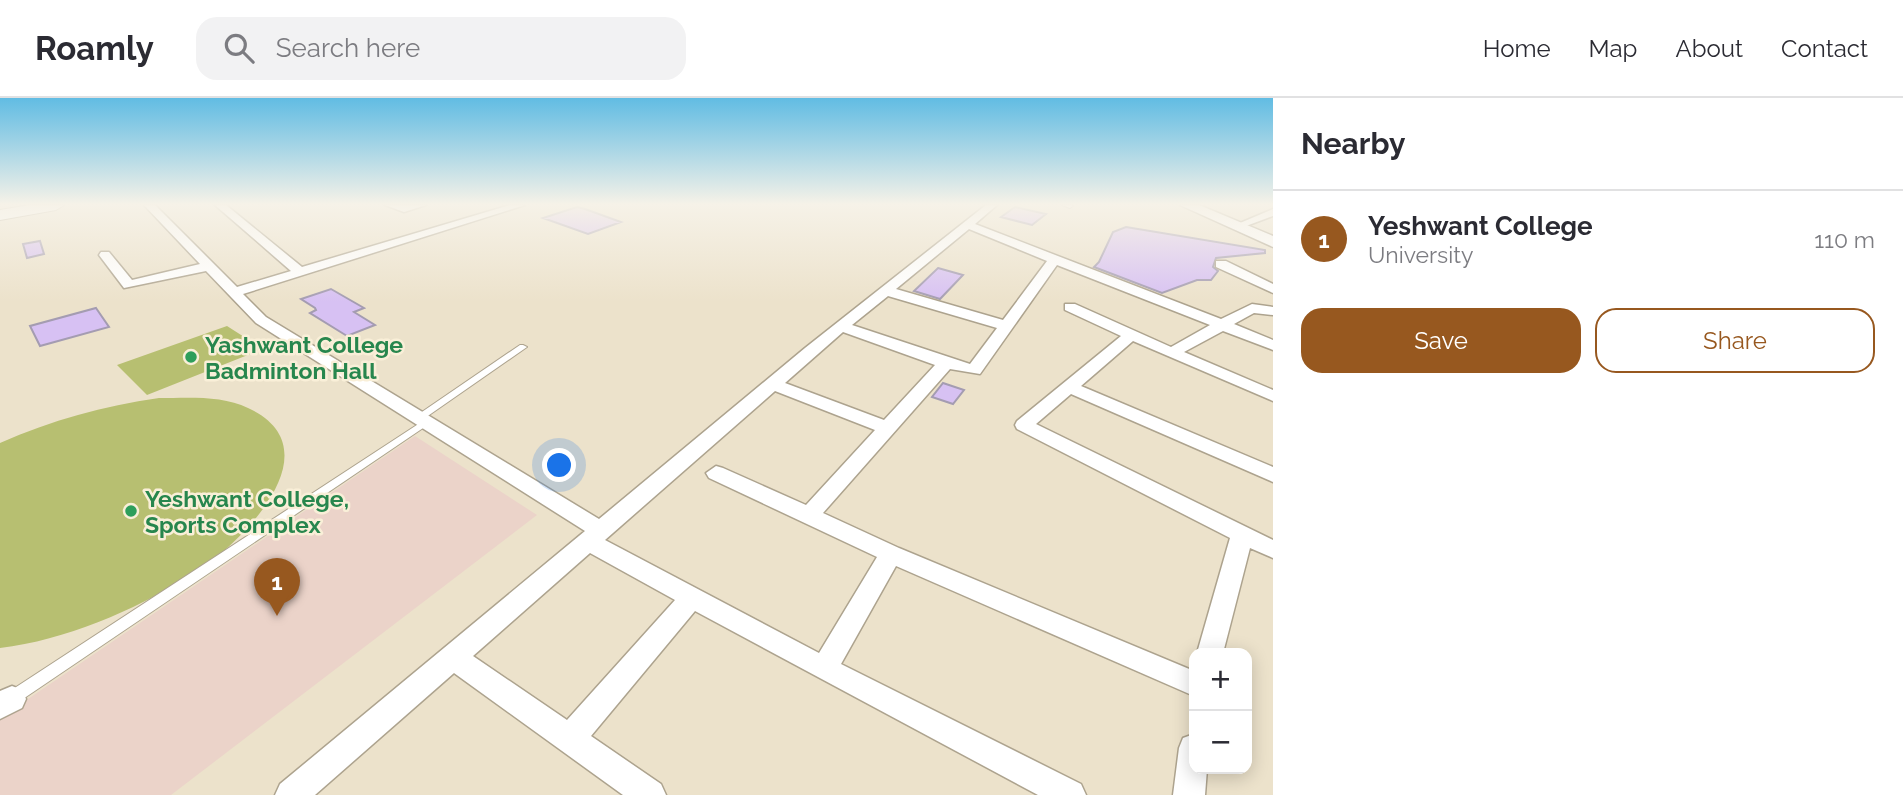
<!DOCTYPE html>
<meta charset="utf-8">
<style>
:root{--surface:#fff;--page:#f2f2f3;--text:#2b2b33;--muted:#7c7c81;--line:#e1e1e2;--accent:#97581f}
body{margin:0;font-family:Raleway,sans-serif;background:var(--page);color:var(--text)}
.controls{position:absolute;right:21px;bottom:21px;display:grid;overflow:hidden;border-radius:14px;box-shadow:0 4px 18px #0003}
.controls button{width:63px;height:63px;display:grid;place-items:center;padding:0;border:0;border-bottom:2px solid var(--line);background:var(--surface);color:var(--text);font:35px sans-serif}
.you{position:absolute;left:560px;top:368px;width:24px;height:24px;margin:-18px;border:5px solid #fff;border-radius:50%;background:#1a73e8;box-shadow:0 0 0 10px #1a73e833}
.badge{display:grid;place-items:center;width:46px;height:46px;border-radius:50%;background:var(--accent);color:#fff;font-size:23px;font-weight:700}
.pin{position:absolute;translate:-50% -58px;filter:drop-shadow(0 2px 4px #0008)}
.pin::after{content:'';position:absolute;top:37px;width:24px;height:21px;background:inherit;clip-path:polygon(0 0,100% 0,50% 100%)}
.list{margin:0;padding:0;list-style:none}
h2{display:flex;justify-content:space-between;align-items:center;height:91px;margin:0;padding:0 28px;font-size:30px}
h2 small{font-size:23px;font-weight:400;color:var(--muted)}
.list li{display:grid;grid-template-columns:46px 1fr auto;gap:21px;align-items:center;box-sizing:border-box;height:98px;padding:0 28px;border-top:2px solid var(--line)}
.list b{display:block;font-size:26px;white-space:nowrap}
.list p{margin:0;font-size:23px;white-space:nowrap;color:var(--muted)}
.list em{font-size:23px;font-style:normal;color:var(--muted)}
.actions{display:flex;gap:14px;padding:21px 28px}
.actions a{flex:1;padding:16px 0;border:2px solid var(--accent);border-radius:21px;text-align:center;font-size:24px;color:var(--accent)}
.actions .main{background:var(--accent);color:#fff}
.icon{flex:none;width:38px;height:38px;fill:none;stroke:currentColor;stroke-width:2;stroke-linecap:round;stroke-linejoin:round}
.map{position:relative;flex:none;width:1273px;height:697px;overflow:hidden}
header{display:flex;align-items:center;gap:42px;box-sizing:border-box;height:98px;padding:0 35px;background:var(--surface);border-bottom:2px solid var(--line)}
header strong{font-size:33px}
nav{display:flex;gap:38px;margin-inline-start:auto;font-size:24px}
.search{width:490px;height:63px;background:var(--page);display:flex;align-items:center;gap:18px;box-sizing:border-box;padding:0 24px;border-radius:21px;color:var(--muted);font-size:26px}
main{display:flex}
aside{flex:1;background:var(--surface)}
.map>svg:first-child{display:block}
.education{fill:#ebd3c9}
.green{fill:#b7bf71}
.building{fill:#d7c1f3;stroke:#a49cb1;stroke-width:2}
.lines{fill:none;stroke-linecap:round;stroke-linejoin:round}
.lane-casing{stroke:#ada38e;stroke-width:2}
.street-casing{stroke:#ada38e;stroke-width:3}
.secondary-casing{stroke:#ada38e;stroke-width:3}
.primary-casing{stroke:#ada38e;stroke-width:2}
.lane{fill:#fff;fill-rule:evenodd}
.street{fill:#fff;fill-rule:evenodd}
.secondary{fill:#fff;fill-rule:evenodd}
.primary{fill:#fff;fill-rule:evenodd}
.leisure-dot{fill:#2e9e5b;stroke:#f9efd8;stroke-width:2.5}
.labels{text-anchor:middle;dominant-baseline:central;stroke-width:5;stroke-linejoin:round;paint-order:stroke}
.leisure-label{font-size:23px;font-weight:bold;fill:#27864d;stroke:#f9efd8;text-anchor:start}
</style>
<header>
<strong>Roamly</strong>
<div class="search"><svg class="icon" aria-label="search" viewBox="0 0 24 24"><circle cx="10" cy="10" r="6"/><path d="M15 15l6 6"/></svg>Search here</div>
<nav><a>Home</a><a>Map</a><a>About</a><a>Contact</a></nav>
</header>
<main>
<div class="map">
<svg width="1273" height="697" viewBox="0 0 1273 697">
<rect width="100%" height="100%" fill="#ece2cb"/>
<path class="education" d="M415,338L537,417L171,697H0V620Z"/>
<path class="green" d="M227,228L263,251L147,297L117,267Z
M159,300C188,300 222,297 248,310C339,352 237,450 189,479C132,513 66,542 0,550V345C52,322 103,308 159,300Z"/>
<path class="building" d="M577,109L585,111L621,124L588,136L543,120Z
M1015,109L1046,116L1032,127L1001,119Z
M1126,129L1265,152V155L1216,160L1213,169L1218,173L1211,182H1197L1162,195L1094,169L1099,164L1113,134Z
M40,143L44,156L27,160L23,146Z
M938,170L963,177L940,201L914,193Z
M331,191L364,210L354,214L375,227L347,238L310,215L316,212L315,210L301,201Z
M96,210L109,229L40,248L30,228Z
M943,285L964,292L953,306L932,299Z"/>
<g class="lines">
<defs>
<path id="lane" d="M1062,107H1071L1073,108L1070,110Z
M520,247H523L527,249L422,322H416L414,320L416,318Z
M426,321L431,324L429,326L17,605L12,606L7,605L5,600L7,595Z"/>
<path id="street" d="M144,107H155L237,189L291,173L215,107H226L302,169L510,107H525L243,196L266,219L599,421L805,250L986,107H997L975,126L1221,221L1252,206L1273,209V217L1254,215L1234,226L1273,242V252L1223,233L1184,254L1273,292V303L1133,243L1081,288L1273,369V384L1071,296L1036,326L1273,442V460L1250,450L1223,555H1197L1230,440L1017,331L1015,327L1017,323L1121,238L1065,212V206H1075L1171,249L1210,227L1057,167L980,276L950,271L823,415L899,450L1194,573V598L896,468L841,566L1081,686L1086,697H1038L695,513L591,638L661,686L666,697H623L454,575L315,697H275L280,686L585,433L256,225L206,173L124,190L99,157L101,154H109L132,182L200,166ZM969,131L1047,163L1003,222L896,191ZM888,198L997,230L970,266L852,227ZM843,234L935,267L884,322L785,285ZM775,293L875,332L806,407L723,370L716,368L706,375L709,380L877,459L819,555L605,442ZM590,455L675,502L567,622L473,558Z
M385,107H426L404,114Z
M1273,111V118L1246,128L1240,125Z
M1216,163H1226L1273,186V195L1216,169Z
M12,588L22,592L26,601L22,610L0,621V593Z
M1194,636V671H1207L1205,697H1173L1179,650L1183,640Z"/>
<path id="secondary" d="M1180,107H1199L1273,138V149Z"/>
<path id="primary" d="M30,107H64L56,112L0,122V112Z"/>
</defs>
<use href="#lane" class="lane-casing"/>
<use href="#street" class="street-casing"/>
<use href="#secondary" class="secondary-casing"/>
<use href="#primary" class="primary-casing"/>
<use href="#lane" class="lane"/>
<use href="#street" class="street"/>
<use href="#secondary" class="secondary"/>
<use href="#primary" class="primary"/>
</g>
<linearGradient id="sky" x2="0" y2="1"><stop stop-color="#61bce3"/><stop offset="0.52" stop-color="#f6f2e8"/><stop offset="1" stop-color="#f6f2e8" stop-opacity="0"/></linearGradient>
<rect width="1273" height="204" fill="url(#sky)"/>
<g class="leisure-dot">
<circle cx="191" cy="259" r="7"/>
<circle cx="131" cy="413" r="7"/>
</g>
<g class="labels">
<g class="leisure-label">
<text x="205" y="246">Yashwant College<tspan x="205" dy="26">Badminton Hall</tspan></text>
<text x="145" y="400">Yeshwant College,<tspan x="145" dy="26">Sports Complex</tspan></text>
</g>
</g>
</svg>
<div class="controls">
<button>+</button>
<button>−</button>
</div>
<div class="you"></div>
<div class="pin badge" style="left:277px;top:518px">1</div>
</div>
<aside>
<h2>Nearby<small></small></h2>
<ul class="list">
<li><span class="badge">1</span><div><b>Yeshwant College</b><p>University</p></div><em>110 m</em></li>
</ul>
<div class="actions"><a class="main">Save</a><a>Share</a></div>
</aside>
</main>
